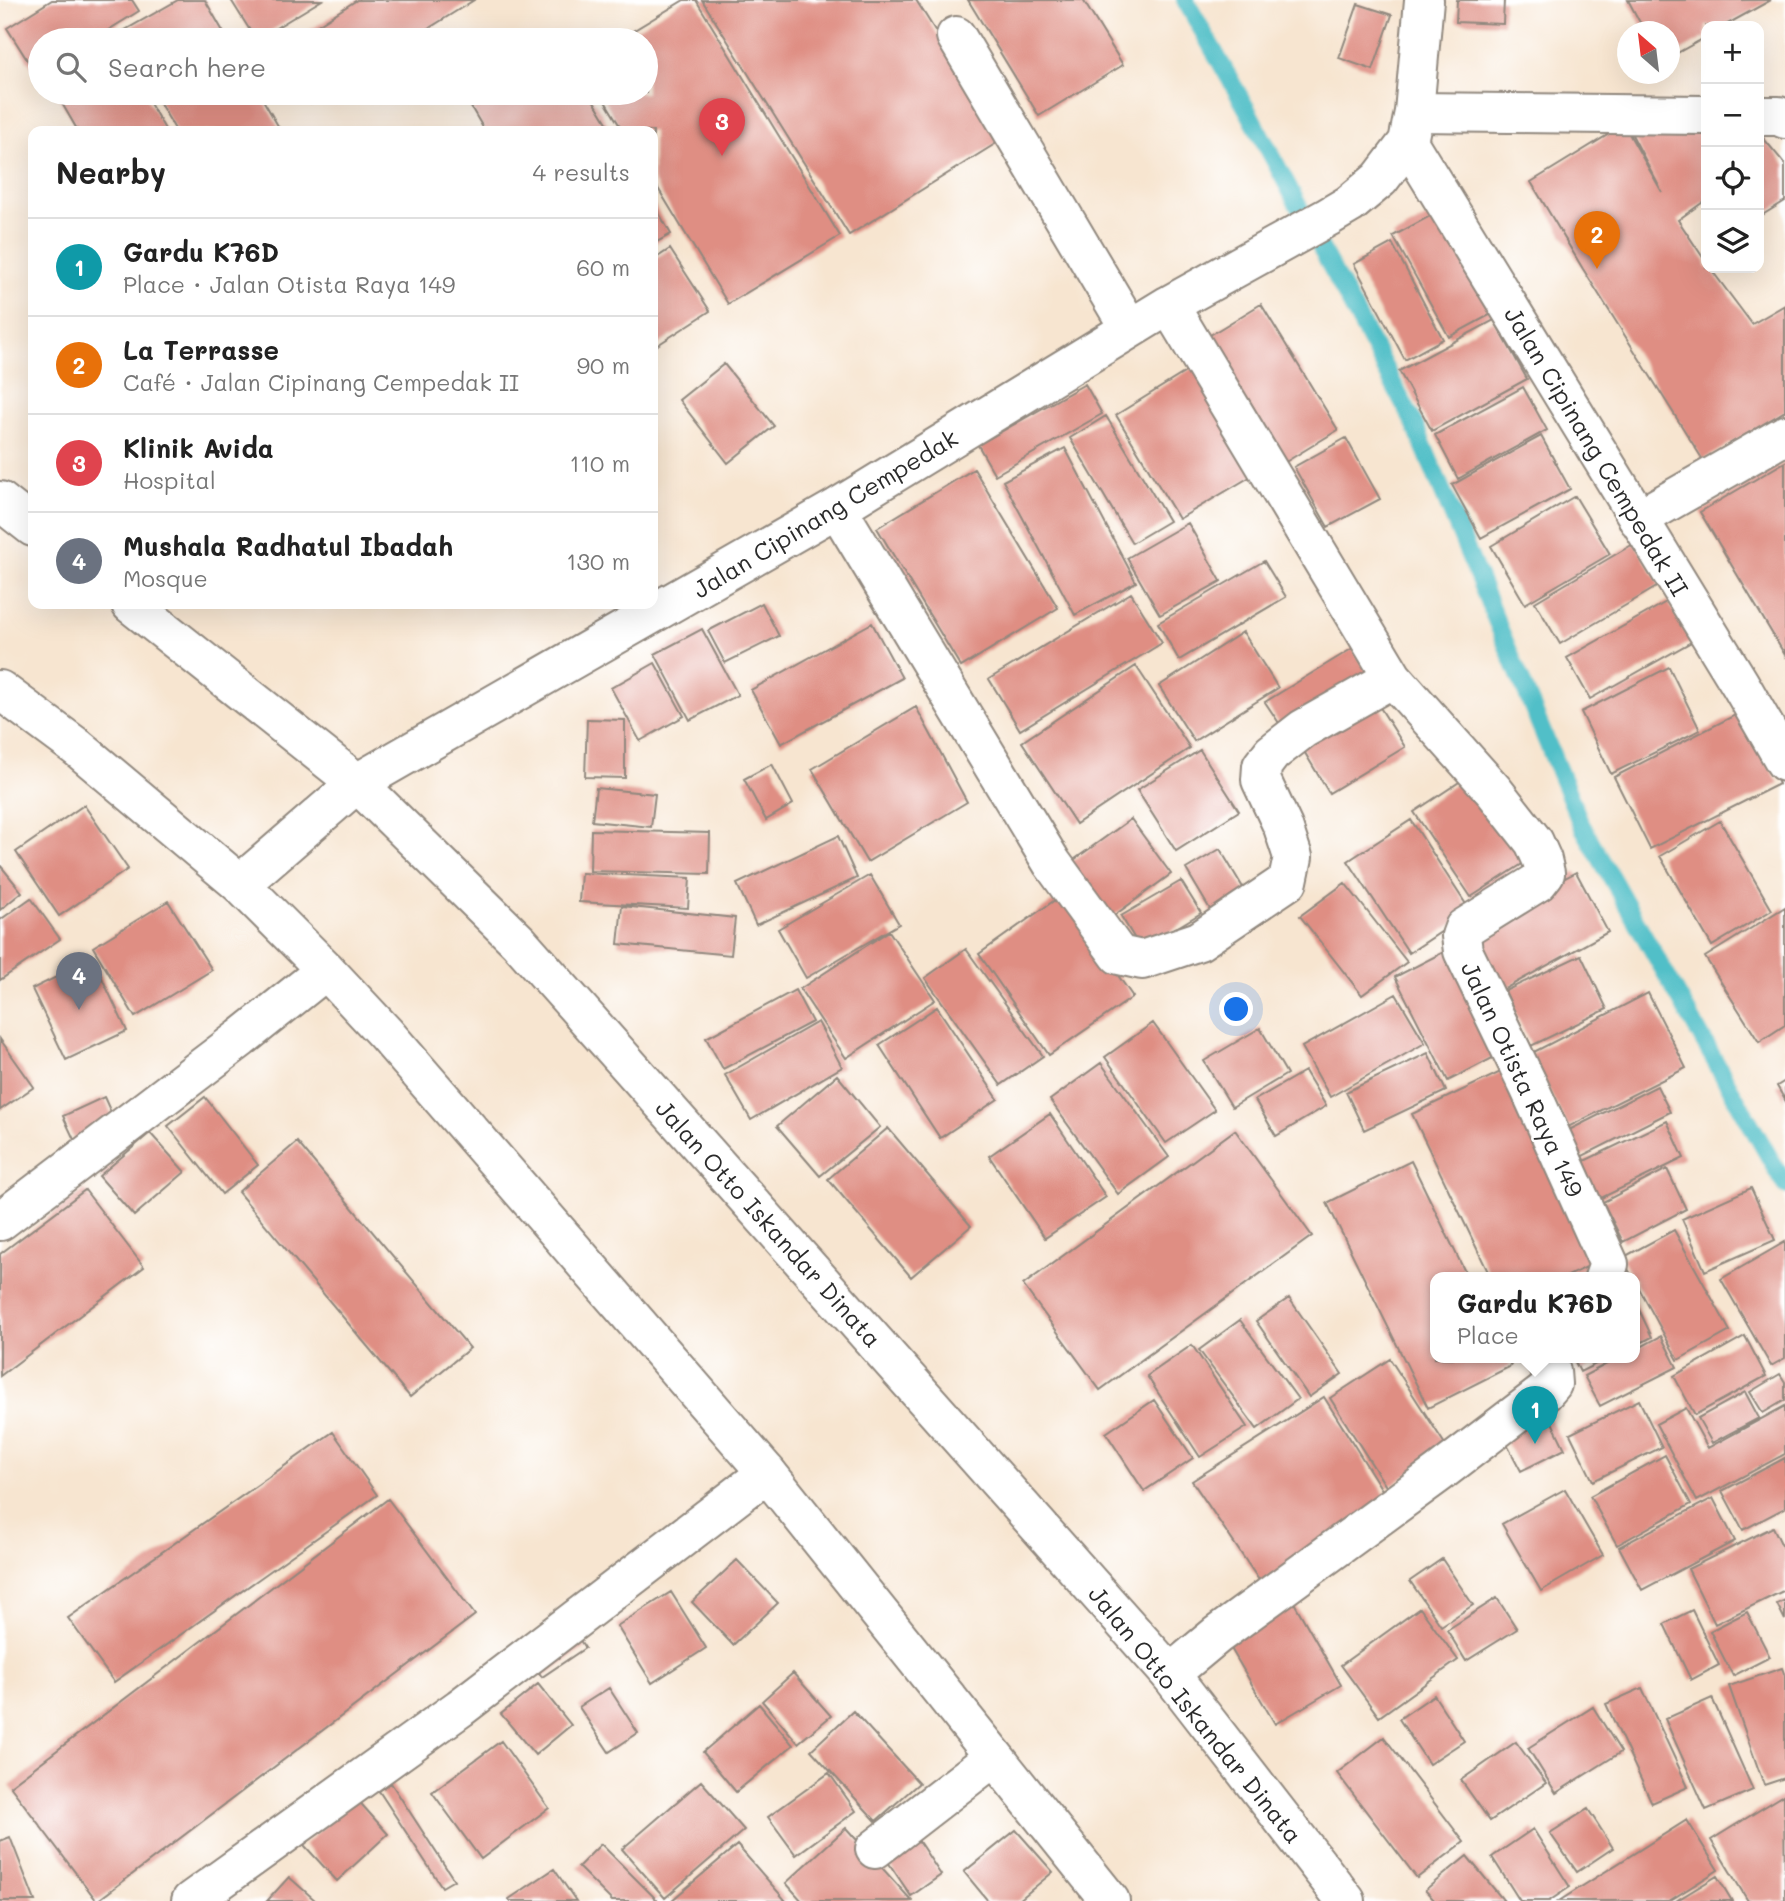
<!DOCTYPE html>
<meta charset="utf-8">
<style>
:root{--surface:#fff;--page:#f6f6f6;--text:#222;--muted:#767676;--line:#e0e0e0;--accent:#c8321e}
body{margin:0;font-family:Mali,sans-serif;background:var(--page);color:var(--text)}
.controls{position:absolute;right:21px;top:21px;display:grid;overflow:hidden;border-radius:14px;box-shadow:0 7px 28px #0002}
.controls button{width:63px;height:63px;display:grid;place-items:center;padding:0;border:0;border-bottom:2px solid var(--line);background:var(--surface);color:var(--text);font:35px sans-serif}
.compass{position:absolute;left:1617px;top:21px;width:63px;height:63px;border-radius:50%;background:var(--surface);box-shadow:0 7px 28px #0002;rotate:332deg}
.you{position:absolute;left:1237px;top:1010px;width:24px;height:24px;margin:-18px;border:5px solid #fff;border-radius:50%;background:#1a73e8;box-shadow:0 0 0 10px #1a73e833}
.badge{display:grid;place-items:center;width:46px;height:46px;border-radius:50%;background:var(--accent);color:#fff;font-size:23px;font-weight:700}
.pin{position:absolute;translate:-50% -58px;filter:drop-shadow(0 2px 4px #0008)}
.pin::after{content:'';position:absolute;top:37px;width:24px;height:21px;background:inherit;clip-path:polygon(0 0,100% 0,50% 100%)}
.popup{position:absolute;left:1430px;top:1272px;width:210px;height:91px;box-sizing:border-box;display:grid;place-content:center;border-radius:14px;background:var(--surface);filter:drop-shadow(0 2px 5px #0005);font-size:23px;white-space:nowrap;color:var(--muted)}
.popup b{font-size:26px;color:var(--text)}
.popup::after{content:'';position:absolute;left:50%;top:100%;margin-left:-14px;border:14px solid transparent;border-top-color:var(--surface)}
.list{margin:0;padding:0;list-style:none}
h2{display:flex;justify-content:space-between;align-items:center;height:91px;margin:0;padding:0 28px;font-size:30px}
h2 small{font-size:23px;font-weight:400;color:var(--muted)}
.list li{display:grid;grid-template-columns:46px 1fr auto;gap:21px;align-items:center;box-sizing:border-box;height:98px;padding:0 28px;border-top:2px solid var(--line)}
.list b{display:block;font-size:26px;white-space:nowrap}
.list p{margin:0;font-size:23px;white-space:nowrap;color:var(--muted)}
.list em{font-size:23px;font-style:normal;color:var(--muted)}
.icon{flex:none;width:38px;height:38px;fill:none;stroke:currentColor;stroke-width:2;stroke-linecap:round;stroke-linejoin:round}
.map{position:relative;flex:none;width:1785px;height:1901px;overflow:hidden}
.search{position:absolute;background:var(--surface);box-shadow:0 7px 28px #0002;left:28px;top:28px;width:630px;height:77px;display:flex;align-items:center;gap:18px;box-sizing:border-box;padding:0 24px;border-radius:38px;color:var(--muted);font-size:26px}
.panel{position:absolute;background:var(--surface);box-shadow:0 7px 28px #0002;left:28px;top:126px;width:630px;height:483px;border-radius:14px}
.map>svg:first-child{display:block}
.lines{fill:none;stroke-linecap:round;stroke-linejoin:round}
.stream{stroke:#51bfc8;stroke-width:18}
.building{fill:#df8e83}
.minor-casing{stroke:#91887e;stroke-width:42}
.major-casing{stroke:#91887e;stroke-width:42}
.minor{stroke:#fff;stroke-width:38}
.major{stroke:#fff;stroke-width:38}
.labels{text-anchor:middle;dominant-baseline:central;stroke-width:5;stroke-linejoin:round;paint-order:stroke}
.street-label{font-size:24px;fill:#2b2b2b;stroke:#fff}
</style>
<div class="map">
<svg width="1785" height="1901" viewBox="0 0 1785 1901">
<rect width="100%" height="100%" fill="#fff"/>
<filter id="ink" filterUnits="userSpaceOnUse"><feTurbulence type="fractalNoise" baseFrequency=".0143" numOctaves="2"/><feDisplacementMap in="SourceGraphic" scale="14" xChannelSelector="R" yChannelSelector="G"/><feConvolveMatrix kernelMatrix="1 2 1 2 8 2 1 2 1" color-interpolation-filters="sRGB"/></filter>
<filter id="wash" filterUnits="userSpaceOnUse"><feTurbulence type="fractalNoise" baseFrequency=".00686" numOctaves="4" result="noise"/><feDisplacementMap in="SourceGraphic" scale="28" xChannelSelector="R" yChannelSelector="G"/><feGaussianBlur stdDeviation="1.57" result="paint"/><feColorMatrix in="noise" values="0 0 0 0 0 0 0 0 0 0 0 0 0 0 0 0 0 1.4 0 .05"/><feComposite in="paint" operator="in"/></filter>
<g filter="url(#wash)">
<rect width="100%" height="100%" fill="#f7e5d0"/>
<g class="lines">
<path class="stream" d="M1185,0L1249,113L1414,423L1581,824L1785,1185"/>
</g>
<g id="blocks">
<path class="building" d="M52,0H132L139,11L92,40H40V72L36,74L7,28Z
M178,0H205L228,40H123L120,33Z
M231,0H322L256,40Z
M357,0H474L410,40H294Z
M684,0H696L840,236L728,304L653,180V131H623L600,93H646V40H618Z
M702,0H916L1003,139L849,235Z
M968,0H1083L1123,65L1039,116Z
M1457,0H1504L1503,24L1456,22Z
M1628,0H1771L1724,26H1706V37L1670,57V32H1645Z
M1358,4L1392,15L1373,70L1339,58Z
M56,93H144L166,131H78Z
M154,93H259L281,131H176Z
M305,93H327L311,103Z
M485,93H589L612,131H485L468,102Z
M1624,125L1662,192L1627,125L1706,127V200L1678,220L1706,262V268H1710L1752,324L1785,305V411L1703,460L1583,269L1531,182Z
M1759,133L1785,164V201L1759,217Z
M653,203L671,234L653,244Z
M1441,210L1497,311L1449,337L1393,236Z
M1392,243L1443,339L1405,360L1354,264Z
M670,249L710,311L653,348V260Z
M1261,304L1338,430L1279,466L1202,340Z
M1494,320L1527,379L1432,431L1399,371Z
M724,364L774,426L728,463L679,400Z
M1197,365L1260,471L1179,519L1116,415Z
M1085,384L1102,414L995,475L978,445Z
M1523,387L1547,430L1458,479L1435,435Z
M1106,416L1169,521L1132,543L1070,438Z
M1541,436L1570,489L1481,538L1452,485Z
M1346,438L1380,499L1328,527L1294,467Z
M1065,448L1136,582L1075,615L1003,481Z
M1785,462V655L1700,512Z
M974,469L1058,608L961,667L877,528Z
M1575,496L1610,554L1525,604L1491,546Z
M1188,523L1221,581L1160,615L1127,558Z
M1635,543L1660,585L1560,644L1535,602Z
M1264,561L1286,597L1179,660L1158,623Z
M1131,593L1162,643L1020,730L989,679Z
M1668,601L1691,642L1590,699L1567,658Z
M762,603L779,636L725,663L708,631Z
M872,623L902,678L781,744L751,690Z
M702,629L738,695L690,720L655,654Z
M1243,632L1278,688L1194,741L1159,686Z
M1353,648L1373,679L1285,732L1265,702Z
M655,663L684,716L640,741L611,688Z
M1136,666L1190,748L1076,824L1022,742Z
M1669,667L1700,730L1611,774L1581,712Z
M1374,698L1405,747L1329,793L1299,743Z
M916,707L967,802L867,862L812,769Z
M1743,711L1779,784L1650,849L1614,777Z
M587,719L625,720V778L585,777Z
M1200,750L1239,811L1176,851L1137,790Z
M772,764L793,804L766,820L744,779Z
M1473,773L1530,859L1471,897L1414,812Z
M596,788L655,794L651,827L592,821Z
M84,805L128,869L59,916L16,852Z
M1131,819L1171,874L1105,922L1064,867Z
M1411,820L1471,912L1409,953L1348,861Z
M1720,821L1772,910L1712,946L1660,856Z
M591,830L710,833L709,874L590,871Z
M838,836L857,878L756,925L737,884Z
M1220,849L1248,896L1214,916L1186,869Z
M0,865L22,892L0,910Z
M1576,872L1608,932L1499,992L1467,931Z
M581,873L690,878L688,908L579,902Z
M870,875L899,924L806,978L778,929Z
M1181,881L1201,913L1141,949L1121,916Z
M1345,883L1407,962L1362,995L1300,916Z
M1062,895L1133,997L1049,1055L979,954Z
M31,898L60,939L0,980V920Z
M168,901L212,970L135,1017L93,947Z
M622,906L735,918L731,955L618,944Z
M1785,907V1025L1759,1042L1705,957Z
M889,931L935,1000L846,1058L800,989Z
M1455,946L1508,1050L1448,1081L1395,977Z
M966,949L1043,1056L1001,1085L925,978Z
M1581,955L1607,1009L1531,1046L1505,991Z
M93,959L127,1031L66,1060L32,989Z
M795,990L812,1022L723,1069L706,1038Z
M1648,993L1686,1068L1568,1127L1530,1054Z
M1396,994L1425,1043L1330,1097L1302,1047Z
M937,1007L998,1099L940,1138L879,1045Z
M818,1022L842,1067L751,1120L725,1075Z
M1153,1023L1215,1110L1166,1143L1105,1057Z
M1260,1028L1287,1074L1232,1107L1204,1061Z
M0,1039L34,1087L0,1110Z
M1428,1053L1446,1091L1364,1130L1346,1092Z
M1101,1063L1169,1157L1118,1194L1050,1100Z
M1509,1068L1601,1260L1564,1278H1491L1412,1114Z
M1305,1071L1326,1106L1276,1136L1255,1100Z
M837,1075L880,1127L820,1176L777,1126Z
M1785,1081V1100L1777,1086Z
M1657,1086L1670,1112L1569,1163L1555,1137Z
M104,1097L118,1128L77,1146L63,1116Z
M205,1097L258,1165L222,1194L168,1126Z
M1050,1114L1106,1197L1045,1238L989,1156Z
M1667,1121L1684,1158L1597,1200L1580,1163Z
M888,1128L971,1226L911,1277L828,1179Z
M1235,1130L1312,1236L1100,1390L1023,1285Z
M150,1133L185,1172L134,1216L99,1176Z
M297,1142L470,1348L410,1397L238,1192Z
M1411,1161L1468,1278H1435V1358H1507L1511,1366L1428,1408L1327,1203Z
M1667,1169L1686,1209L1623,1242L1603,1202Z
M1751,1188L1775,1240L1705,1271L1682,1219Z
M85,1190L144,1267L0,1376V1254Z
M1674,1230L1730,1331L1678,1360L1635,1281V1278H1633L1622,1258Z
M1785,1242V1358L1771,1366L1721,1279Z
M1289,1298L1342,1374L1309,1397L1256,1321Z
M1635,1301L1652,1337L1635,1346Z
M1240,1320L1298,1399L1257,1429L1199,1350Z
M1661,1336L1677,1367L1600,1406L1584,1376L1618,1358H1635V1350Z
M1745,1336L1766,1376L1695,1415L1674,1376Z
M1192,1345L1247,1427L1200,1457L1147,1376Z
M1573,1358H1608L1580,1372Z
M1390,1359L1448,1449L1387,1488L1330,1398Z
M1780,1374L1785,1382V1400L1763,1413L1750,1392Z
M1745,1392L1759,1418L1712,1443L1698,1418Z
M1324,1397L1389,1501L1261,1583L1192,1481Z
M1154,1400L1193,1458L1144,1491L1106,1433Z
M1639,1400L1662,1447L1593,1481L1570,1434Z
M1785,1406V1454L1697,1501L1656,1424L1686,1408L1708,1448Z
M1549,1416L1565,1449L1521,1471L1504,1439Z
M333,1432L377,1495L114,1682L68,1618Z
M1665,1455L1691,1504L1617,1545L1590,1496Z
M1785,1458V1508L1743,1530L1722,1491Z
M1565,1489L1603,1555L1541,1591L1502,1524Z
M1713,1498L1735,1541L1642,1590L1619,1547Z
M388,1499L475,1615L97,1901L10,1786Z
M1773,1527L1785,1552V1590L1715,1624L1688,1569Z
M1442,1559L1473,1605L1441,1626L1410,1581Z
M737,1560L778,1603L733,1645L692,1602Z
M671,1592L706,1648L652,1683L617,1626Z
M1497,1598L1517,1629L1466,1661L1447,1630Z
M1292,1599L1341,1685L1275,1724L1225,1638Z
M1785,1600V1620L1777,1604Z
M1420,1608L1458,1660L1379,1717L1341,1665Z
M1692,1610L1719,1665L1691,1680L1664,1624Z
M1747,1612L1770,1657L1733,1676L1710,1631Z
M574,1631L585,1648L542,1677L530,1659Z
M1782,1668L1785,1676V1778L1764,1785L1729,1686Z
M793,1673L831,1716L798,1743L762,1701Z
M538,1684L571,1725L535,1755L501,1714Z
M609,1688L638,1733L609,1752L579,1707Z
M1642,1688L1688,1787L1652,1803L1606,1704Z
M1434,1695L1464,1741L1429,1764L1399,1719Z
M1712,1698L1753,1790L1706,1810L1665,1719Z
M759,1704L793,1745L736,1792L703,1752Z
M1593,1707L1621,1752L1556,1793L1528,1748Z
M853,1711L919,1783L876,1821L811,1750Z
M1384,1737L1464,1842L1417,1878L1337,1773Z
M501,1741L549,1808L481,1859L432,1792Z
M1516,1742L1546,1783L1490,1821L1461,1780Z
M829,1773L856,1811L796,1855L768,1817Z
M701,1781L744,1830L665,1898L622,1849Z
M391,1783L454,1880L442,1887L379,1791Z
M1784,1795L1785,1901H1748L1711,1840Z
M355,1797L388,1834L337,1881L304,1845Z
M1588,1809L1613,1848L1577,1872L1550,1833Z
M1687,1820L1718,1870L1669,1901H1559Z
M846,1828L912,1901H802L786,1883Z
M1533,1829L1570,1887L1549,1901H1520L1492,1857Z
M1016,1830L1053,1872L1018,1901H988L964,1872Z
M912,1831L941,1875L911,1896L882,1853Z
M10,1837L35,1901H0V1841Z
M601,1844L658,1901H612L578,1867Z
M737,1845L786,1901H671Z
M1467,1856L1504,1901H1435L1425,1890Z
M554,1869L576,1901H510L509,1899Z
M1717,1876L1732,1901H1676Z
M289,1877L316,1901H267Z"/>
</g>
</g>
<g filter="url(#ink)">
<use href="#blocks" fill-opacity="0" stroke="#91887e" stroke-width="2"/>
<g class="lines">
<defs>
<path id="minor" d="M956,36L1130,329
M1414,112L1706,115
M1759,116H1779L1785,119
M1408,142L1740,684L1785,762
M1169,305L1393,678L1494,791L1534,842L1542,860L1545,873L1538,882L1464,928L1461,936L1463,951L1529,1087L1609,1264L1604,1278
M837,508L1052,863L1119,955L1142,960L1199,941L1288,881L1293,857L1283,827L1261,780L1262,766L1272,753L1303,729L1393,678
M1638,519L1785,435
M240,884L357,783L837,508L1169,305L1328,217L1350,204L1380,179L1408,142L1414,112L1424,0
M0,1221L241,1038L326,970
M1170,1674L1217,1635L1439,1473L1545,1392L1552,1384L1551,1371L1544,1358
M875,1849L994,1757
M191,1901L460,1708L767,1473"/>
<path id="major" d="M0,501L33,527
M131,604L357,783L519,942L1170,1674L1346,1901
M0,690L78,748L240,884L326,970L385,1033L767,1473L1110,1901"/>
</defs>
<use href="#minor" class="minor-casing"/>
<use href="#major" class="major-casing"/>
<use href="#minor" class="minor"/>
<use href="#major" class="major"/>
</g>
</g>
<g class="labels">
<g class="street-label">
<text transform="translate(1597 451) rotate(59)">Jalan Cipinang Cempedak II</text>
<text transform="translate(825 513) rotate(-31)">Jalan Cipinang Cempedak</text>
<text transform="translate(1523 1079) rotate(65)">Jalan Otista Raya 149</text>
<text transform="translate(769 1223) rotate(48)">Jalan Otto Iskandar Dinata</text>
<text transform="translate(1196 1714) rotate(51)">Jalan Otto Iskandar Dinata</text>
</g>
</g>
</svg>
<div class="controls">
<button>+</button>
<button>−</button>
<button><svg class="icon" aria-label="locate" viewBox="0 0 24 24"><circle cx="12" cy="12" r="6"/><path d="M12 2v4M12 18v4M2 12h4M18 12h4"/></svg></button>
<button><svg class="icon" aria-label="layers" viewBox="0 0 24 24"><path d="M12 4l9 5-9 5-9-5zM3 14l9 5 9-5"/></svg></button>
</div>
<svg class="compass" viewBox="-18 -18 36 36"><path d="M0-13l5 13h-10z" fill="#e53935"/><path d="M0 13l5-13h-10z" fill="#767676"/></svg>
<div class="you"></div>
<div class="pin badge" style="left:1535px;top:1444px;background:#0f9aa8">1</div>
<div class="popup"><b>Gardu K76D</b>Place</div>
<div class="pin badge" style="left:1597px;top:269px;background:#e8710a">2</div>
<div class="pin badge" style="left:722px;top:156px;background:#e0444e">3</div>
<div class="pin badge" style="left:79px;top:1010px;background:#6b7280">4</div>
<div class="search"><svg class="icon" aria-label="search" viewBox="0 0 24 24"><circle cx="10" cy="10" r="6"/><path d="M15 15l6 6"/></svg>Search here</div>
<section class="panel">
<h2>Nearby<small>4 results</small></h2>
<ul class="list">
<li><span class="badge" style="background:#0f9aa8">1</span><div><b>Gardu K76D</b><p>Place · Jalan Otista Raya 149</p></div><em>60 m</em></li>
<li><span class="badge" style="background:#e8710a">2</span><div><b>La Terrasse</b><p>Café · Jalan Cipinang Cempedak II</p></div><em>90 m</em></li>
<li><span class="badge" style="background:#e0444e">3</span><div><b>Klinik Avida</b><p>Hospital</p></div><em>110 m</em></li>
<li><span class="badge" style="background:#6b7280">4</span><div><b>Mushala Radhatul Ibadah</b><p>Mosque</p></div><em>130 m</em></li>
</ul>
</section>
</div>
